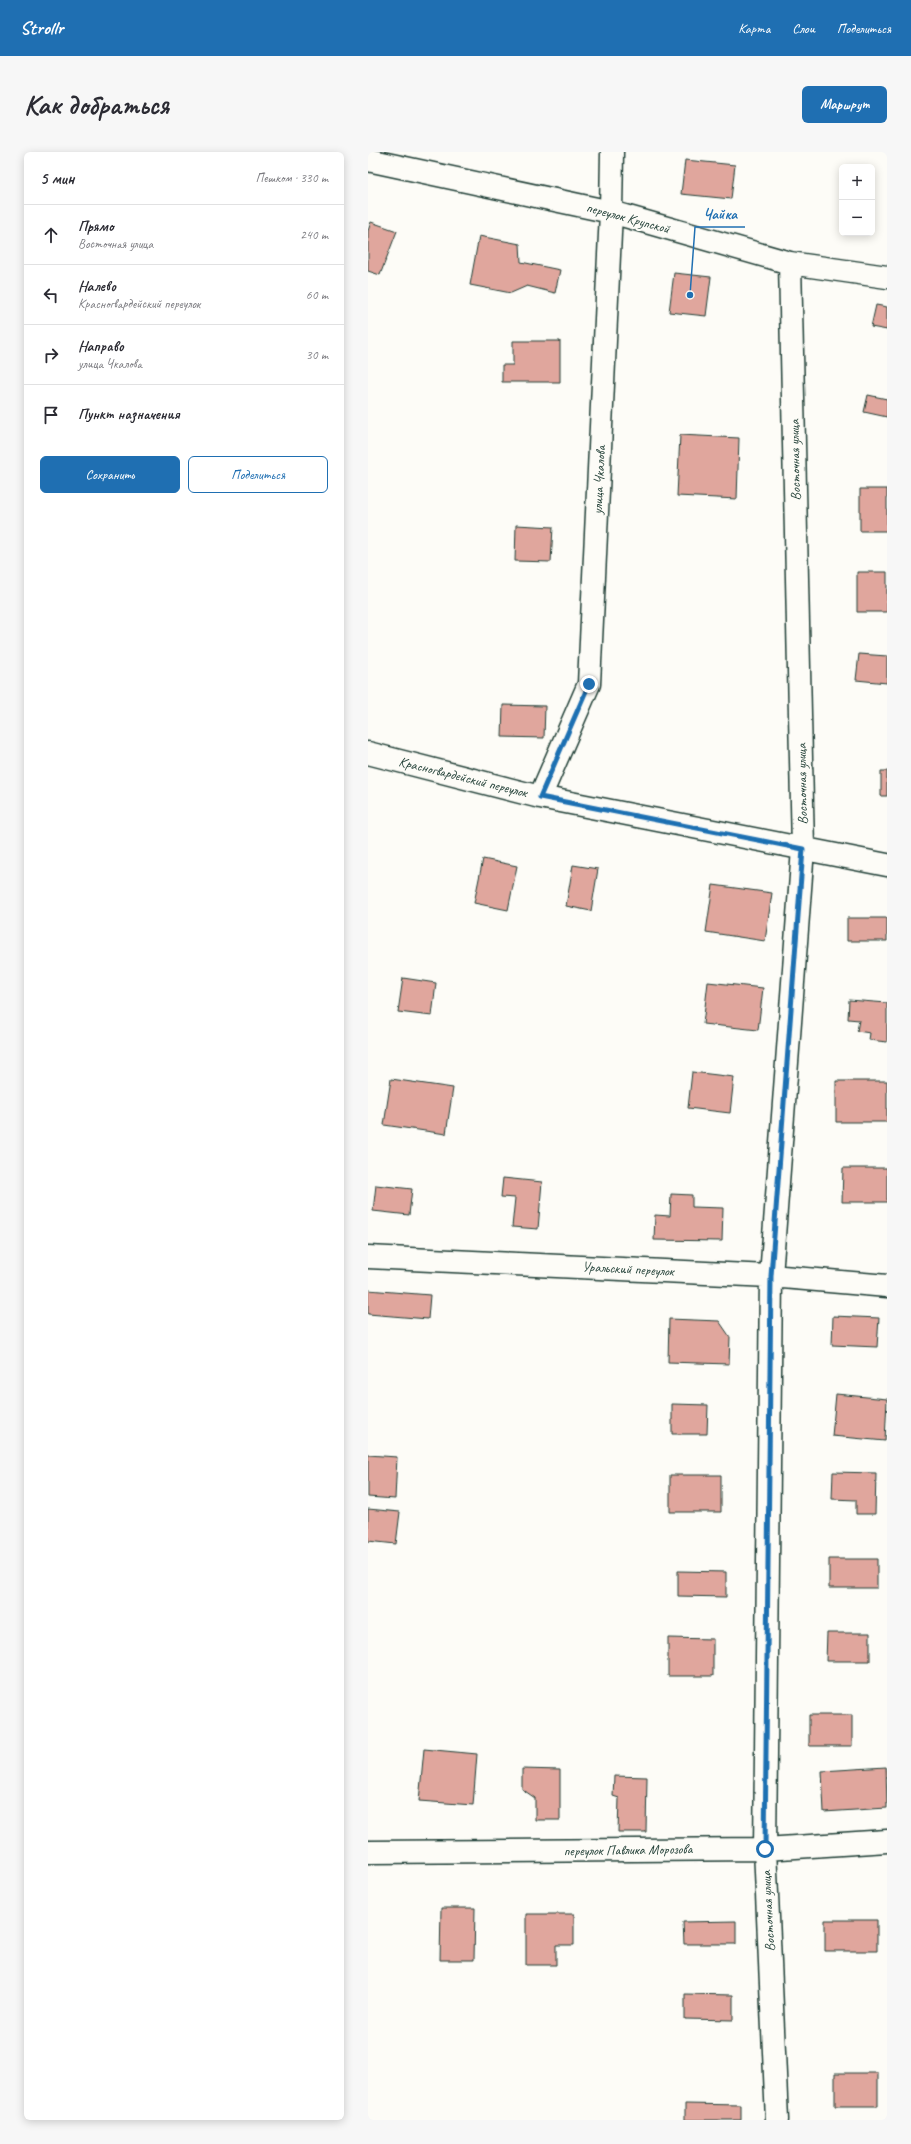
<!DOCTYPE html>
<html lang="ru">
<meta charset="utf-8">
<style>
:root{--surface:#fff;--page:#f7f7f7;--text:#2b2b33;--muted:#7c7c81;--line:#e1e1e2;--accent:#1f6fb2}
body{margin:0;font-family:Caveat,sans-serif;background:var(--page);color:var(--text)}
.controls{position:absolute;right:12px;top:12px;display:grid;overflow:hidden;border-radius:6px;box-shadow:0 2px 10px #0003}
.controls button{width:36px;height:36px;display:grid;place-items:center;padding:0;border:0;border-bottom:1px solid var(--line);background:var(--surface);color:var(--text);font:20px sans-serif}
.stop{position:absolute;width:12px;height:12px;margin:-9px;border:3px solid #1f6fb2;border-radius:50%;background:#fff}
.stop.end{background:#1f6fb2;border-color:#fff;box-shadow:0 1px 4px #0008}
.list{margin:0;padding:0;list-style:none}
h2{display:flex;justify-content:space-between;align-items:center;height:52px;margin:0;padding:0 16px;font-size:17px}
h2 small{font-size:13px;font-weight:400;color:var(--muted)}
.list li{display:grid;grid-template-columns:26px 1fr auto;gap:12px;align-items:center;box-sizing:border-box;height:60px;padding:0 16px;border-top:1px solid var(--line)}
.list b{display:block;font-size:15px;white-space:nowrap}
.list p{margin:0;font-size:13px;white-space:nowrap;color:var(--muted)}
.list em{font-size:13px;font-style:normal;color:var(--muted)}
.actions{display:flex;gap:8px;padding:12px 16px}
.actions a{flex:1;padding:9px 0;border:1px solid var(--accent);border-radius:6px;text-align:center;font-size:14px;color:var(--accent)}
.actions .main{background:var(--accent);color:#fff}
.icon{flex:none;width:22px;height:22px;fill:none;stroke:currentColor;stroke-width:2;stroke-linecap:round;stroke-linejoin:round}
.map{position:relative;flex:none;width:519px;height:1968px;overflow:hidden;border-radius:6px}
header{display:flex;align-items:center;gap:24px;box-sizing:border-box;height:56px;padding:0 20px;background:var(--accent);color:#fff}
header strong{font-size:19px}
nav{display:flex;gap:22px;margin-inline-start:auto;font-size:14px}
.intro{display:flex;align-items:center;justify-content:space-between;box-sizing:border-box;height:96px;padding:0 24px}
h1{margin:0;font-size:28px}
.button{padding:10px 18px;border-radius:6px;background:var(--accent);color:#fff;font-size:14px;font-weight:700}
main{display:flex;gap:24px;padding:0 24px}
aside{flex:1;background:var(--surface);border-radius:6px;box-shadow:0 2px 10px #0003}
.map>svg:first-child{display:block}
.building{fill:#e0a69d;stroke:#1f3d34}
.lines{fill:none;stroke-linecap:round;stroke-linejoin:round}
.minor-casing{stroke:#1f3d34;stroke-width:25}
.minor{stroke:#fdfcf7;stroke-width:22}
.route{stroke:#1f6fb2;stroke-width:5}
.labels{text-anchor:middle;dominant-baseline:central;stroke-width:4;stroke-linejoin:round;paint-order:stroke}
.street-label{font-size:14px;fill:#1f3d34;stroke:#fdfcf7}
.leader{fill:none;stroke:#1f6fb2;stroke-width:1.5}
.callout-dot{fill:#1f6fb2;stroke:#fdfcf7;stroke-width:1.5}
.callout-label{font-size:15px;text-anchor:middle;font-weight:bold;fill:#1f6fb2;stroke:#fdfcf7;stroke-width:4;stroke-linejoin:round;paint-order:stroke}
</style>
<header>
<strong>Strollr</strong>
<nav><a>Карта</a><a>Слои</a><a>Поделиться</a></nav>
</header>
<div class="intro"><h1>Как добраться</h1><a class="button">Маршрут</a></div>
<main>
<aside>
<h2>5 мин<small>Пешком · 330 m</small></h2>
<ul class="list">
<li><svg class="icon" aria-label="ahead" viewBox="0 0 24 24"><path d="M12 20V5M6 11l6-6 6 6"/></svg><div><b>Прямо</b><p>Восточная улица</p></div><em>240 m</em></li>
<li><svg class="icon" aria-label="left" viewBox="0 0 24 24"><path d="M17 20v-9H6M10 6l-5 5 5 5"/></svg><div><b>Налево</b><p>Красногвардейский переулок</p></div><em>60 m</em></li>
<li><svg class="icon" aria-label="right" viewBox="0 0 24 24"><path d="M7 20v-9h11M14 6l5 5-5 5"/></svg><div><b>Направо</b><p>улица Чкалова</p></div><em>30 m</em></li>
<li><svg class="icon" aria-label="arrive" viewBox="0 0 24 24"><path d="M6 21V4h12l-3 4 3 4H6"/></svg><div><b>Пункт назначения</b></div></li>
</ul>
<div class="actions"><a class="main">Сохранить</a><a>Поделиться</a></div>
</aside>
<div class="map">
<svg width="519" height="1968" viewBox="0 0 519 1968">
<rect width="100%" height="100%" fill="#fdfcf7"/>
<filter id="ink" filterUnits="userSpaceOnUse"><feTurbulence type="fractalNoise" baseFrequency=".025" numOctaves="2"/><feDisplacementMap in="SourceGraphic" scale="8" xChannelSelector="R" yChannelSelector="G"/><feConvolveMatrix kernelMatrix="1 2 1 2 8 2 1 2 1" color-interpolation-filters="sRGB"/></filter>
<g filter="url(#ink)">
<path class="building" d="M317,8L367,13L363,47L313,42Z
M3,70L29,79L12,123L0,119V79Z
M111,84L152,92L153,110L192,118L187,141L159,134L143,141L102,133Z
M306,121L343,125L338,164L301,160Z
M508,153L519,155V178L503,175Z
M145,189H192V230H134V213H145Z
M500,243L519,247V265L496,260Z
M312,283L371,286L369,347L309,344Z
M492,337H519V379H492Z
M148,373L185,375L183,410L147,409Z
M489,420H519V460H489Z
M491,502L519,504V531L488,528Z
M135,553L177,554L176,586L134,585Z
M513,619H519V644H513Z
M115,707L149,714L140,758L106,751Z
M205,713L230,717L223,759L198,754Z
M345,733L404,741L397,789L338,780Z
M479,766H519V789H479Z
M35,826L68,831L64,864L30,860Z
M340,830L395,836L390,878L335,872Z
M481,848L519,851V890L501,888L502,881L489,879L491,868L480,867Z
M324,920L366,925L362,961L320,956Z
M23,927L85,936L78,982L16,973Z
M468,929H519V970H468Z
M475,1016H519V1050H474Z
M135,1026L174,1030L170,1077L144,1075L147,1046L133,1045Z
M8,1033L44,1037L41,1063L5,1059Z
M303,1042L324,1043V1055L355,1056L354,1089L286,1088L287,1063L302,1064Z
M0,1138L62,1143L60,1167L0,1162Z
M465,1164L511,1166L509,1195L464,1193Z
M301,1167L351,1169L362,1185L361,1212L300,1210Z
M468,1242L519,1247L517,1289L464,1284Z
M304,1252L340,1253L339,1282H304Z
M0,1303L29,1305L27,1347L0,1345Z
M465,1320L508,1321L507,1362H488V1348L464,1347Z
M302,1323H353V1360H302Z
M0,1357L32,1360L28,1392L0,1389Z
M461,1407H509V1436H461Z
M310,1419L358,1420V1445L310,1444Z
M459,1481H502V1509H458Z
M300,1486L345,1487V1524H300Z
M441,1563H484V1594H441Z
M56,1597L109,1602L105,1653L51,1649Z
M518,1615L519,1656L456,1660L454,1619Z
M154,1617L192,1618V1668H167V1646L154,1637Z
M246,1624L279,1625L278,1680H250L251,1646L245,1644Z
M73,1756H107L106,1808H72Z
M158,1762H206V1793H188V1813H158Z
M457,1768H509V1799H457Z
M368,1769V1792H316L315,1770Z
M317,1842L365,1843V1868L317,1867Z
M467,1921H510V1954H467Z
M317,1952L373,1953V1968H317Z"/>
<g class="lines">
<defs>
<path id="minor" d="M0,8L243,60L422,111L519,125
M0,601L172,645L519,713
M172,645L221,532L243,60L244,0
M0,1105L403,1124L519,1134
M0,1700L397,1697L519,1689
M409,1968L397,1697L403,1124L435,697L422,111"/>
</defs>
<use href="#minor" class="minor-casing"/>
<use href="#minor" class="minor"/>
</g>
</g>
<g class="lines" filter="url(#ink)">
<path class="route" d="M221,532L172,645L435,697L403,1124L397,1697"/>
</g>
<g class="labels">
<g class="street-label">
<text transform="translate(260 66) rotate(15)">переулок Крупской</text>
<text transform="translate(427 308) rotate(-91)">Восточная улица</text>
<text transform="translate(231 328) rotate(-87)">улица Чкалова</text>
<text transform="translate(95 625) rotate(14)">Красногвардейский переулок</text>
<text transform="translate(434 632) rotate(-91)">Восточная улица</text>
<text transform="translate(260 1117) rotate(3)">Уральский переулок</text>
<text transform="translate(260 1698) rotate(-1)">переулок Павлика Морозова</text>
<text transform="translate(400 1759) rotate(-93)">Восточная улица</text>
</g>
</g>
<path class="leader" d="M322 143L327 75H377"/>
<circle class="callout-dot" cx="322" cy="143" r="4"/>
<g class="callout-label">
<text x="352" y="67">Чайка</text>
</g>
</svg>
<div class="controls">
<button>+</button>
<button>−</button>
</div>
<div class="stop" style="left:397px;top:1697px"></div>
<div class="stop end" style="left:221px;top:532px"></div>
</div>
</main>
